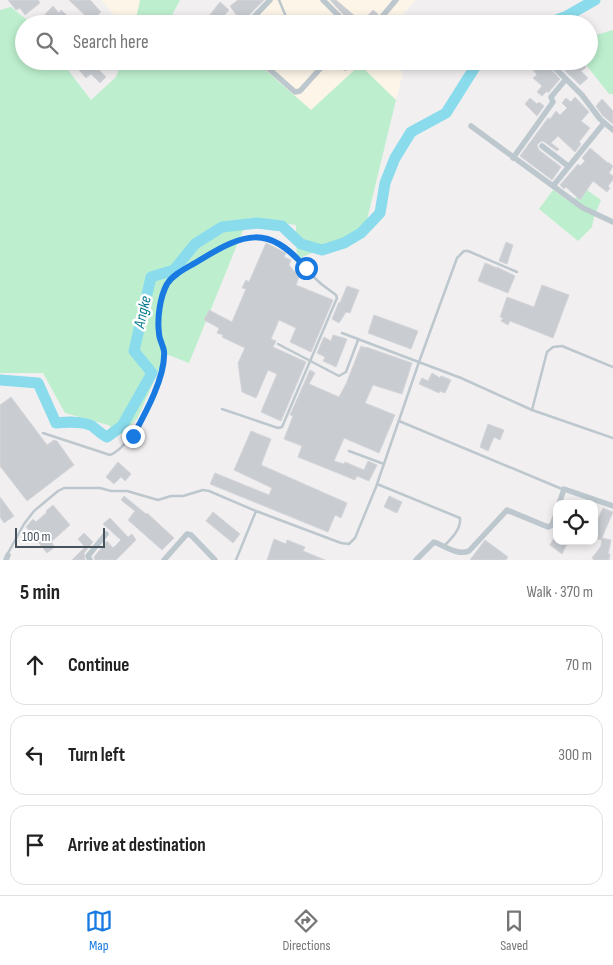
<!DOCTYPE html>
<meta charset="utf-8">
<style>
:root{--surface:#fff;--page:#f6f6f6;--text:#222;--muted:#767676;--line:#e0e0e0;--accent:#197ae1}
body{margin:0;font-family:"Sofia Sans Condensed",sans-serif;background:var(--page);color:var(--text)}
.controls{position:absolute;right:15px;bottom:15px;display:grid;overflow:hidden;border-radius:10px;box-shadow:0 2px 8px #0003}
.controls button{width:45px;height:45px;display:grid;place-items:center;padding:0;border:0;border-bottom:1px solid var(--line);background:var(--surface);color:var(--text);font:25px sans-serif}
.scale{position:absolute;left:15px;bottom:12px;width:90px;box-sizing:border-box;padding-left:5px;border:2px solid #47535c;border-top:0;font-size:14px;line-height:18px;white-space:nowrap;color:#47535c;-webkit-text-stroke:4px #fff;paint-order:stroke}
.stop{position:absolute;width:15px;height:15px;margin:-11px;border:4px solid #197ae1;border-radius:50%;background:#fff}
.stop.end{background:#197ae1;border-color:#fff;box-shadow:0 1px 5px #0008}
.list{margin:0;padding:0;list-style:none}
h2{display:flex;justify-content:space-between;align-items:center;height:65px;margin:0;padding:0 20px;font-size:21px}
h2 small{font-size:16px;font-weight:400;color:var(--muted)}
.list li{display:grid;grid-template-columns:32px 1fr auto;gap:15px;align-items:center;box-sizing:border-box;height:80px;margin:0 10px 10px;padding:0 10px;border:1px solid var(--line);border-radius:15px}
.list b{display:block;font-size:19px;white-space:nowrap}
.list em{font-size:16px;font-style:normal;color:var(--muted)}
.icon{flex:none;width:28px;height:28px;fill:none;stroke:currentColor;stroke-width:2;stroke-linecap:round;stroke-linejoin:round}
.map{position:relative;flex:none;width:613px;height:560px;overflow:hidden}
.search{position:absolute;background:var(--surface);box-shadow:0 2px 8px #0003;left:15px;right:15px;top:15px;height:55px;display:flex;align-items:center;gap:12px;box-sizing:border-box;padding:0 18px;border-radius:28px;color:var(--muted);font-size:19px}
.sheet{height:335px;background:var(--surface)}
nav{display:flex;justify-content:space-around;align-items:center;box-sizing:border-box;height:70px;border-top:1px solid var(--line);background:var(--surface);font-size:14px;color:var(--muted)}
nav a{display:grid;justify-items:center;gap:2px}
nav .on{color:var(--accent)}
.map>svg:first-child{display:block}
.commercial{fill:#fcf5e8}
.green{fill:#bdefce}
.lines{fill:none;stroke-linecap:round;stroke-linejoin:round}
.river{stroke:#8adcec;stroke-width:11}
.building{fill:#c9ccd1;stroke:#d3d5da}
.service{stroke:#bdc7ce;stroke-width:2.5}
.minor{stroke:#bdc7ce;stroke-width:5.5}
.route{stroke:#197ae1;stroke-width:6}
.labels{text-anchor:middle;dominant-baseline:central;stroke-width:5;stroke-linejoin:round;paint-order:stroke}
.water-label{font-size:16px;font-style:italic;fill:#0d7d93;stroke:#fff}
</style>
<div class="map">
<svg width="613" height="560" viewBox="0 0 613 560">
<rect width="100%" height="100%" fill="#f1efef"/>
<path class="commercial" d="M101,0H140L135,24H122Z
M271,0H416L398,20L402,24H249Z
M255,61H395L403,73L396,100L360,66L311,110Z"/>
<path class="green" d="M140,0H180L169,21L172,24H135Z
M11,7L32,24H24V61H61L91,100L116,77L122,61H211L214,64L217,61H255L311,110L360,65L396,100L364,232L297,259L296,225L248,218L189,363L166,354L137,419L121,434L108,425L65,413L43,373H0V10Z
M613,30V94H609L583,61H589V37Z
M553,190L570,202L587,190L601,200L594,217L592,227L578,241L539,209Z"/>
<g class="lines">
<path class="river" d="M545,24L565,17L595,0
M0,380L38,383L56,423C67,422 79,421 90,425C95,427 99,433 107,437L122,426L152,373L134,351L151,277L174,270L195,244L222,227L257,223L282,226L301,244L322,250L344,243L361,233L380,213L385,183L395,158L411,132L446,113L475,67L482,61"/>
</g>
<path class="building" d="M8,0H38L40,3L25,15L20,8L16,10Z
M69,0H90L101,12L91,21Z
M238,0H264L240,24H230L237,16L230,6Z
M330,0H336L362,22L373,10L378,14L371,24H352Z
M220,2L229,10L218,23L209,16Z
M53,6L59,13L61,10L71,19L72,18L78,24H66L68,22L63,18L57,24L50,18L44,24H36Z
M71,61H90L106,77L100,83L91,74L86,78Z
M526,61H541L543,65L545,63L560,79L548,93L547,91L542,96L537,92L542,86L533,78L537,75Z
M565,61H580L586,67L581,71L588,78L580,85L560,66Z
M575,97L589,112L581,121L590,128L579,142L581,144L575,152L558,136L551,143L559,149L557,151L543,141L540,142L537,145L539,150L561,167L552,180L520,156L548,118L550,119L556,111L560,115L567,108L562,103L566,98L571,102Z
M530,98L537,104L539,102L544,106L537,116L525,104Z
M602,99L613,111V124L603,116L596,106Z
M590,148L608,163V162L613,166L609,173L613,176V180L608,186L610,188L607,192L593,181L580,200L566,187L564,189L560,185L578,164L580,166L585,161L582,158Z
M506,242L513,245L507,264L499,261Z
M266,243L286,253L284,257L291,260L289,265L299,277L296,285L333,300L311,352L290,342L296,328L279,320L271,339L276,341L273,347L306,362L281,421L261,412L277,374L268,370L256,398L242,392L238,363L245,348L222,337L223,335L217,333L219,328L204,320L209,310L232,322L246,289L242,288L246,280L249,282Z
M485,263L497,268V267L515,276L508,293L478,281Z
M542,285L569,295L553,338L510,321L508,325L501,321L503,318L500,317L507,297L534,307Z
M347,286L359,290L350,313L346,312L339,323L332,319L339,302L340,303Z
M374,315L418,331L411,349L368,333Z
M333,335L347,339L336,367L323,361L325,357L317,353L324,337L331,341Z
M361,346L366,348V347L412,363L402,394L373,385L365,403L395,415L379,453L344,438L334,461L344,464L345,462L364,470L368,461L377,465L369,481L357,476L355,480L298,457L302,446L284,439L293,416L290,415L310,370L315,373L309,384L339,397L346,384Z
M432,373L440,378L441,376L451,380L445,393L440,391L439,393L419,384L422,378L428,381Z
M11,397L47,445L54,440L57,441L74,465L27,501L0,466V405Z
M488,424L504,430L500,440L494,437L488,451L480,447Z
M251,431L271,439L261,465L347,503L341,518L335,515L328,532L210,484L215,473L269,495L272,488L234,470Z
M118,462L131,474L125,481L121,477L114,484L106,477Z
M124,496L146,514L147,513L174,538L162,550L128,520L135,511L121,500Z
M389,496L402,502L397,513L384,507Z
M0,497L14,516L4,523L0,517Z
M53,505L70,525L51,542L55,547L47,553L26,527L33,519L36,522L47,512L46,511Z
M603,508L613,512L601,540L594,538V527Z
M213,512L240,534L233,543L206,521Z
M110,518L128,537L132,534L136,540L116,560H95L94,557L107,541L113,548L121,540L103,524Z
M84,533L93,542L84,553L85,560H72L85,547L78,539Z
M554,538L557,541H563L567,544L562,554L550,545Z
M602,538L611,540L608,554H610L609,560H594L592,558L601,546Z
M274,539L286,544L287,540L305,547L303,551L325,560H267Z
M485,540L508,557L506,560H470Z"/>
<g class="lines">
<path class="service" d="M279,0L287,19
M269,67L274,61
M342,333L461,378L532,410L613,438
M278,344L339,376L346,372L358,340
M532,410L547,352L553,347L562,346L613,367
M399,421L562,489
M43,433L110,455C135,445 167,377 164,351C163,345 159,339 159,333C157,318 160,297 167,285C175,270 196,263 209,254C238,234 268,230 295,256C304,264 310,274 318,281C323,286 330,290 336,295L337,298L282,427L278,428L222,409
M349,451L384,464
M377,484L460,518C461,529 452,538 445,545
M8,553L24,524L34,511L58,491L64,488H100L111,491H127L158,500L171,496H183L203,490L209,491L256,511L341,543L349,544L355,538L376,487L419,362L457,258L464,251H468L517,272
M236,560L256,511"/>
<path class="minor" d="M323,0L347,24
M247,24L270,0
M376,24L396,0
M260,61L295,92L300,91L327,61
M337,61L345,68
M550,63L582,95L600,119L613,130
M471,126L583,208L613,222
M542,146L568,166
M513,158L553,102L551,97L566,79
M553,186L604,123
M559,504L564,489L613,506
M6,560L8,555
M90,560L88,556L106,534
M164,560L187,534L191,535L215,560
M416,560L434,542C445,546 458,556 469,551L507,510L548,527L552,525L557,512"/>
</g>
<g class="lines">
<path class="route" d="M133,436C145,414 166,376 164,351C163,345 159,339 159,333C157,318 160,297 167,284C174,273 189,267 200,260C244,233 268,224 306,268"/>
</g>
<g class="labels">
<g class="water-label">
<text transform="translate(143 312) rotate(-77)">Angke</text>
</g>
</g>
</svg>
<div class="controls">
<button><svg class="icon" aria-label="locate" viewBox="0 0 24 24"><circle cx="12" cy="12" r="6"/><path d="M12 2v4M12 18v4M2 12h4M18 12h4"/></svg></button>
</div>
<div class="scale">100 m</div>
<div class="stop" style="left:306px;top:268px"></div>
<div class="stop end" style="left:133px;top:436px"></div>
<div class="search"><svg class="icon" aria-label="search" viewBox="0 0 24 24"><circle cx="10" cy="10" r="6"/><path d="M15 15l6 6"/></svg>Search here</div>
</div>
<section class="sheet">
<h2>5 min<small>Walk · 370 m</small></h2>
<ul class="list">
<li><svg class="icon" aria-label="ahead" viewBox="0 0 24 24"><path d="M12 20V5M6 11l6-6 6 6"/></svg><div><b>Continue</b></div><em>70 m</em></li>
<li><svg class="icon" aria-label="left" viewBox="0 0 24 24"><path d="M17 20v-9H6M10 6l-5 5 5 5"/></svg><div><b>Turn left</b></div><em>300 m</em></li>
<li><svg class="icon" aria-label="arrive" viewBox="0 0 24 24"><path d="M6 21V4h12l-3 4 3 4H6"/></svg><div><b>Arrive at destination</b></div></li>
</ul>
</section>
<nav>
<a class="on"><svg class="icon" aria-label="map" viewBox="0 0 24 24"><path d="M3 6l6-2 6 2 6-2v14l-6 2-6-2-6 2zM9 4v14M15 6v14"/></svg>Map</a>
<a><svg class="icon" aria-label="directions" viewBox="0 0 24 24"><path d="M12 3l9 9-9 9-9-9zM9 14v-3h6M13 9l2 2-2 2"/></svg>Directions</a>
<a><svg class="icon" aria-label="saved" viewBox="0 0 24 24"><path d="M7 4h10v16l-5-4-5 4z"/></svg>Saved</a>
</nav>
